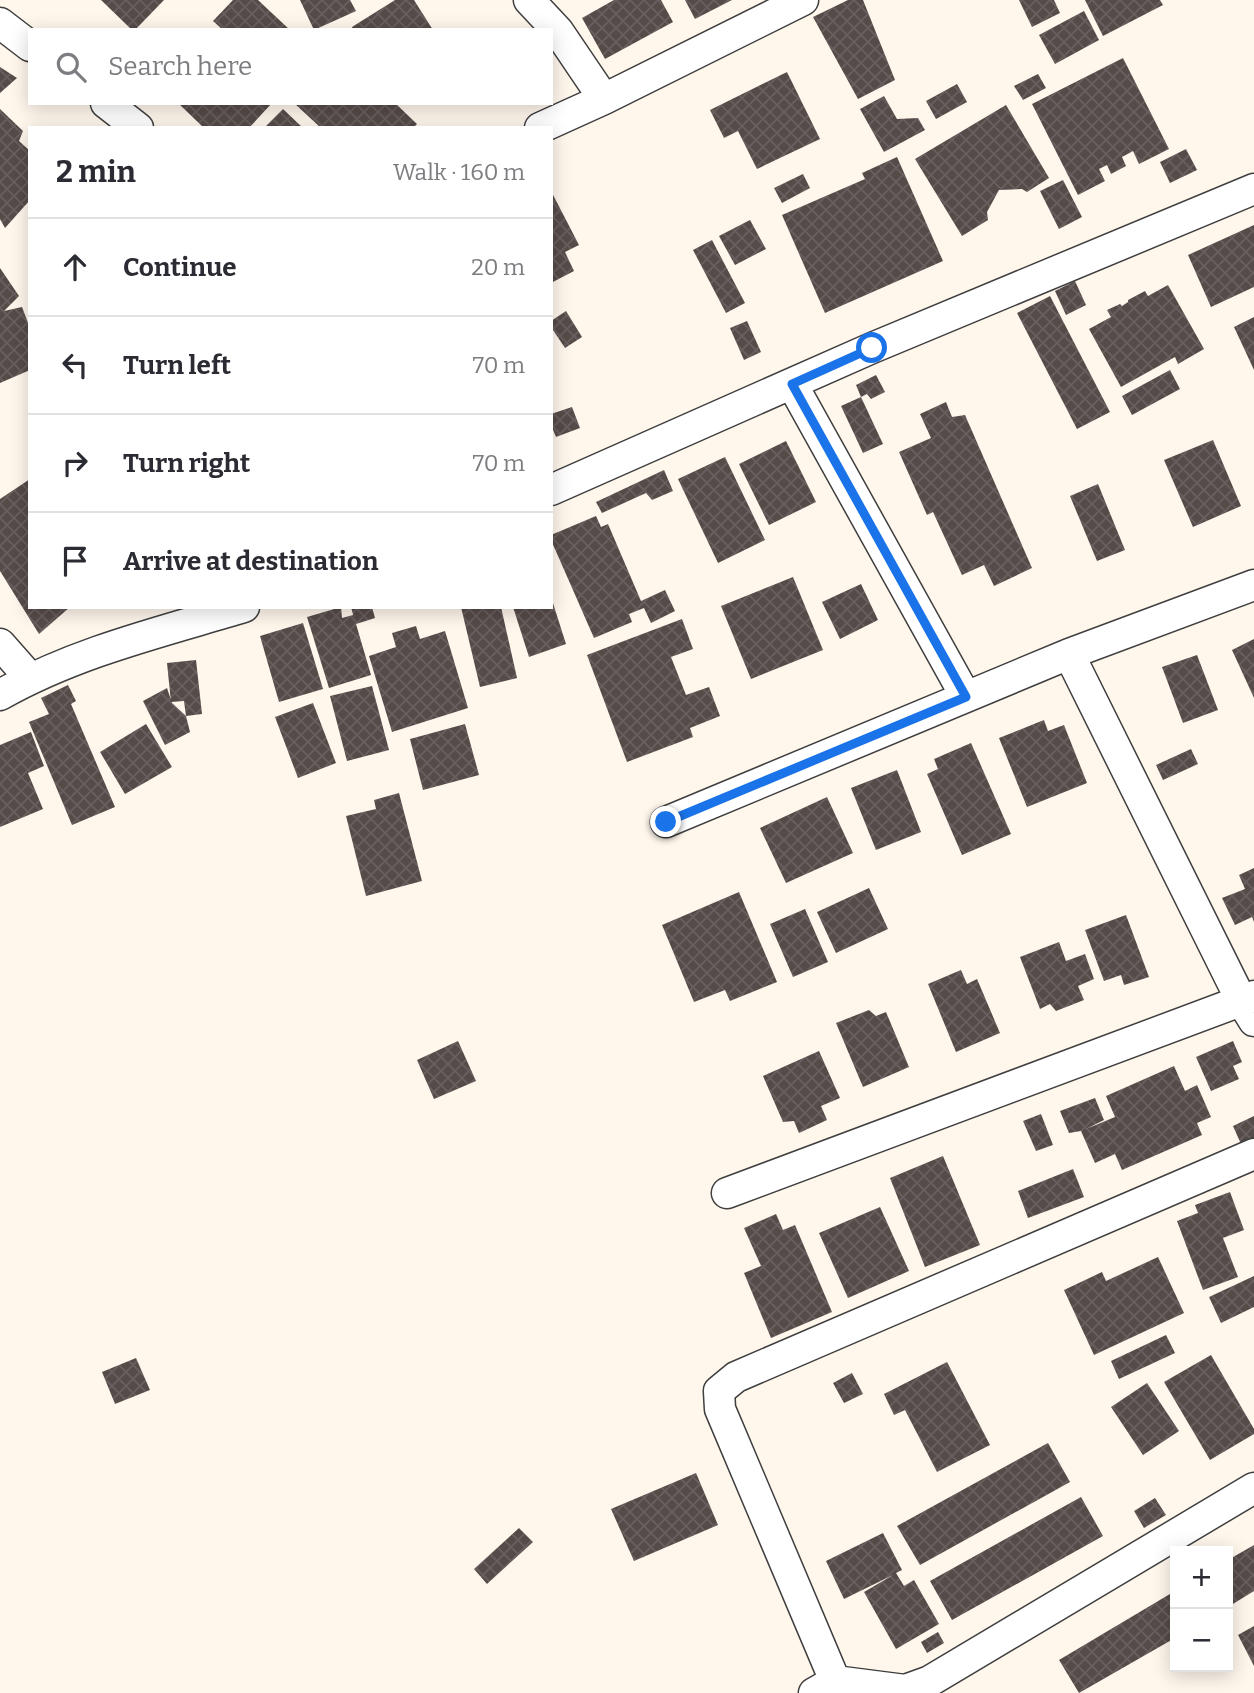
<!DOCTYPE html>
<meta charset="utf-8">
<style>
:root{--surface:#fff;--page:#f2f2f3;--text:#2b2b33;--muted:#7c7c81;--line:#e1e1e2}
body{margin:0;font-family:Bitter,serif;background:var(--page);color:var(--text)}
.controls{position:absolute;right:21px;bottom:21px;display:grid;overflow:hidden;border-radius:0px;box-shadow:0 4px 18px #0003}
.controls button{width:63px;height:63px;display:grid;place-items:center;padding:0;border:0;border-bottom:2px solid var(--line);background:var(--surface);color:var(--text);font:35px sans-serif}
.stop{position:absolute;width:21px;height:21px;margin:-16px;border:5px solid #1a73e8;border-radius:50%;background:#fff}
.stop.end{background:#1a73e8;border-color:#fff;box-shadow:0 2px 7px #0008}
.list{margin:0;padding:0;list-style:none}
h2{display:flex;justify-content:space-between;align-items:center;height:91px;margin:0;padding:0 28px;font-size:30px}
h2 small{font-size:23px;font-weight:400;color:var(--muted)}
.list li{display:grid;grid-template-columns:46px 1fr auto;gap:21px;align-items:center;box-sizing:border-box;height:98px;padding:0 28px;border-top:2px solid var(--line)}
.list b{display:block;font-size:26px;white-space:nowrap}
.list em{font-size:23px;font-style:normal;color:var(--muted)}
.icon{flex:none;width:38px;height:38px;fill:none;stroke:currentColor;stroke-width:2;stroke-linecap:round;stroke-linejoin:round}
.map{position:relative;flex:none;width:1254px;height:1693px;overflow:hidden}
.search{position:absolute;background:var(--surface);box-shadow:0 4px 18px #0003;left:28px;top:28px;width:525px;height:77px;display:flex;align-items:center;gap:18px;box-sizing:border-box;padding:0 24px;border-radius:0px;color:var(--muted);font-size:26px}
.panel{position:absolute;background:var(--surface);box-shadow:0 4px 18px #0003;left:28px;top:126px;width:525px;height:483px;border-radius:0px}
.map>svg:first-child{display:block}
.building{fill:url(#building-cross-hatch)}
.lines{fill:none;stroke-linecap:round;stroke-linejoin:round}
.street-casing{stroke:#3f3f3f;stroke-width:33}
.street{stroke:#fff;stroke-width:30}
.route{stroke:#1a73e8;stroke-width:9}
</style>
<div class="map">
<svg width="1254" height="1693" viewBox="0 0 1254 1693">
<defs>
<pattern id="building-cross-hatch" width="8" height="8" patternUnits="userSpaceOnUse" patternTransform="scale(1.75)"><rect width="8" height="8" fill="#554b49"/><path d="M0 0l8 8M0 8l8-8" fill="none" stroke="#68605f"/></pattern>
</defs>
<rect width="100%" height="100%" fill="#fff7ec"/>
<path class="building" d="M101,0H164L135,30H132Z
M233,0H258L290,30H223L213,21Z
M300,0H350L356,11L314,30Z
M395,0H414L433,30H353L352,27Z
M614,0H661L673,22L605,59L582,18Z
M685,0H732L695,19Z
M848,0H863L895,80L858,99L813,17Z
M1019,0H1054L1060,13L1032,27Z
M1085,0H1160L1163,5L1103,36Z
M1084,11L1099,40L1055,64L1039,35Z
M1123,58L1169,149L1139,164L1133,151L1122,157L1126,166L1111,174L1107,165L1099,169L1105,181L1078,195L1032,104Z
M0,67L17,78L0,93Z
M787,72L820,139L757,169L738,131L724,138L710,110Z
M1038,74L1046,88L1023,100L1014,86Z
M957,84L967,102L936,119L926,101Z
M884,96L897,119L918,118L925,130L884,152L860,109Z
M178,103H272L249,128H204Z
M294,103H395L417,124L413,128H321Z
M1006,105L1049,178L1027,192L1022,189L999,190L987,212L988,220L962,236L915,159Z
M0,109L23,131L19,141L30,151V200L5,228L0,219Z
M283,109L303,128H264Z
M1186,149L1197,170L1170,183L1160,162Z
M897,157L943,261L825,313L782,215L865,179L862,173Z
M803,174L810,188L782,203L774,188Z
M1063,180L1082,217L1059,229L1040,191Z
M551,191L579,245L565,252L574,271L551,283Z
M750,220L766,249L735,265L719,236Z
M1254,225V287L1211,307L1188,255Z
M712,240L745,303L726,313L693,250Z
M0,268L19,296L4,311L22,307L30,328V370L0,383Z
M1075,281L1086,305L1066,315L1055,291Z
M1168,285L1204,349L1178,364L1175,357L1121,387L1089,329L1111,317L1107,310L1120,304L1122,306L1128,302V300L1145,291L1148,296Z
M1050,296L1110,412L1077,429L1017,313Z
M566,311L582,337L565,348L551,327V321Z
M1254,317V370L1234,327Z
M747,321L761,352L744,360L730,328Z
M1170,370L1180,389L1132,415L1122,396Z
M876,375L885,392L871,399L867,394L861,397L856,385Z
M861,397L883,444L863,453L841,406Z
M946,402L952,417L965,415L1032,568L994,586L984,565L962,575L933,512L927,515L899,452L931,438L920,414Z
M572,407L580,428L556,437L551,425V414Z
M1213,440L1241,506L1193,527L1164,460Z
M786,441L816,502L769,525L739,464Z
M725,457L765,540L718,563L678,479Z
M664,470L673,491L652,500L646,493L602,513L596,502Z
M30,479V607H70L39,634L0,571V499Z
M1098,484L1125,550L1097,561L1070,496Z
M596,516L601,527L608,524L641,601L665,590L675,611L651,623L644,608L629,614L632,622L594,638L551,540V535Z
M793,577L823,650L751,679L721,606Z
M861,584L878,620L840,639L822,602Z
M552,600L566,644L529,657L513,607H551Z
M341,607L342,618L353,615L355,622L351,607H372L375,618L356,624L371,675L329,688L307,617Z
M461,607H501L517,678L480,687Z
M682,619L693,649L671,657L686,695L709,687L720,716L690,728L693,737L627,762L587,655Z
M303,623L323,689L279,702L260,636Z
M416,626L420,639L445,631L468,708L392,732L369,656L396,647L392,633Z
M1254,639V698L1232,650Z
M1197,655L1218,710L1183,723L1162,667Z
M196,660L202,714L186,716L184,701L171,702L167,663Z
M68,685L76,701L71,704L115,807L72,825L29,722L49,714L41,698Z
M372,686L389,750L347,761L330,696Z
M167,688L172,703L186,716L190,732L165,745L143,701Z
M313,703L336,763L298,778L275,717Z
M1044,720L1048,731L1064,725L1087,783L1027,807L999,738Z
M146,724L172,767L125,794L100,752Z
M465,724L479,775L423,790L410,739Z
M31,732L44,766L28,773L43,809L0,827V745Z
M971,743L1011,834L962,855L927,774L938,769L934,759Z
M1191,749L1198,764L1163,780L1156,765Z
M897,770L921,832L876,850L851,788Z
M399,793L422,881L366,896L346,816L376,809L374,800Z
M827,797L853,853L786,883L760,828Z
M1254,868V922L1252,917L1235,925L1222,898L1245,889L1239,875Z
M869,888L888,929L836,953L817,912Z
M739,892L777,982L730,1001L725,990L694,1002L662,925Z
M805,909L828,962L793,977L770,924Z
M1126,915L1149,977L1124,985L1121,975L1104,981L1085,930Z
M1059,942L1066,961L1085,954L1094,979L1078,986L1084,1000L1056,1011L1050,1004L1040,1009L1020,957Z
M961,970L967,984L977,979L1000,1033L956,1052L928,984Z
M869,1010L876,1016L886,1012L909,1067L863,1087L836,1023Z
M458,1041L476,1081L434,1099L417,1060Z
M1233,1041L1242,1062L1233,1066L1239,1079L1211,1091L1196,1057Z
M819,1051L840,1098L821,1106L827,1120L799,1133L794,1121L783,1122L763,1076Z
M1174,1066L1185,1091L1197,1085L1211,1117L1197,1123L1202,1135L1122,1170L1115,1154L1095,1163L1081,1131L1069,1133L1060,1111L1095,1098L1104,1120L1086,1129L1115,1117L1106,1096Z
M1041,1114L1053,1145L1036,1151L1023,1121Z
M1254,1116V1138L1241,1144L1233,1126Z
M943,1156L980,1245L925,1267L890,1178Z
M1073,1169L1084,1197L1028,1218L1018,1191Z
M1230,1192L1244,1230L1223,1238L1238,1277L1203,1290L1177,1221L1198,1213L1195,1205Z
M880,1207L909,1271L848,1298L819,1233Z
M776,1214L783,1230L795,1225L832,1312L771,1338L744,1273L761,1266L744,1228Z
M1158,1257L1184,1313L1094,1355L1064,1290L1102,1272L1106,1281Z
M1254,1276V1307L1221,1323L1209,1297Z
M1166,1335L1175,1353L1119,1379L1111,1361Z
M1211,1355L1254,1429V1434L1210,1460L1164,1382Z
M136,1358L150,1390L115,1404L102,1372Z
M947,1362L990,1445L937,1472L905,1410L894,1415L884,1394Z
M852,1373L863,1394L844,1403L833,1383Z
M1147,1383L1179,1431L1143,1455L1111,1407Z
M1048,1443L1070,1482L920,1565L897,1526Z
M696,1473L718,1525L634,1561L611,1509Z
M1081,1497L1103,1536L952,1620L930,1581Z
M1155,1498L1166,1515L1144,1528L1134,1511Z
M519,1528L533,1542L487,1584L474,1569Z
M883,1533L902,1570L896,1573L904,1586L914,1580L939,1624L896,1649L864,1592L893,1575L844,1599L826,1561Z
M1254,1545V1591L1228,1607V1560Z
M1175,1591V1638L1079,1693L1059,1660Z
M1254,1626V1666L1238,1635Z
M938,1632L944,1643L927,1653L921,1642Z"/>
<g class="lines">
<defs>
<path id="street" d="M529,0L558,31L604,99
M0,23L30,46
M106,103L138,128
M540,128L604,99L803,0
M792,384L966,697
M551,490L872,348L1254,189
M0,644L30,678
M1069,654L1241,1000L1254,1021
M0,695C76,652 161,632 244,607
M666,822L1069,654L1254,585
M727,1193L1254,996
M835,1681L720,1409L719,1391L736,1377L1254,1154
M814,1693L835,1681L905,1690L930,1681L1254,1488"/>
</defs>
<use href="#street" class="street-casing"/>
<use href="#street" class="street"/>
</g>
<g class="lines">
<path class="route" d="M666,822L966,697L792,384L872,348"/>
</g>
</svg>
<div class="controls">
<button>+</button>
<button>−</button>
</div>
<div class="stop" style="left:872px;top:348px"></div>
<div class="stop end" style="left:666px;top:822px"></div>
<div class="search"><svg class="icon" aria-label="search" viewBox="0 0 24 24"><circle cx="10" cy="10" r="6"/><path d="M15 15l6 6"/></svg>Search here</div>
<section class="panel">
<h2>2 min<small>Walk · 160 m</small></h2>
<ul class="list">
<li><svg class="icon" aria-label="ahead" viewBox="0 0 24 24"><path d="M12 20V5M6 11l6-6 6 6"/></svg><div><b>Continue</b></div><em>20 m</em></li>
<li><svg class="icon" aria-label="left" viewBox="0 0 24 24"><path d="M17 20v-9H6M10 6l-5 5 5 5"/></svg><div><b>Turn left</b></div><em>70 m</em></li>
<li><svg class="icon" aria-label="right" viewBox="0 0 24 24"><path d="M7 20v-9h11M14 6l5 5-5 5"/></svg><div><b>Turn right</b></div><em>70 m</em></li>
<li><svg class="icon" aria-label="arrive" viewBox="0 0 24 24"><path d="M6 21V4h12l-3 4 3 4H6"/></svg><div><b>Arrive at destination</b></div></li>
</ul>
</section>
</div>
